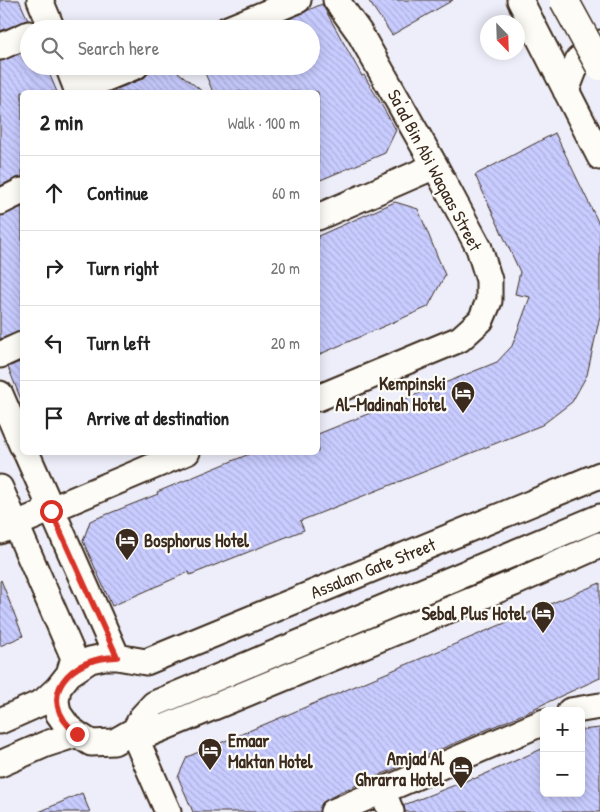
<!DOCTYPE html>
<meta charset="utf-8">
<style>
:root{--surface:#fff;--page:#f2f2f2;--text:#222;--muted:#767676;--line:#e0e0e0}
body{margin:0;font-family:"Patrick Hand",sans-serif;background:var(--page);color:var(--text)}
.controls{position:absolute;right:15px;bottom:15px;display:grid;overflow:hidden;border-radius:8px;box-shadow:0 2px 12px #0003}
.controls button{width:45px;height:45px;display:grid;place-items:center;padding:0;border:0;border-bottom:1px solid var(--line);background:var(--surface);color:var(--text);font:25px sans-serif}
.compass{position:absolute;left:480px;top:15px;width:45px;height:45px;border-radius:50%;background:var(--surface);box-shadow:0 2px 12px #0003;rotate:157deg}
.stop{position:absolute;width:15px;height:15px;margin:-11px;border:4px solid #d93025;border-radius:50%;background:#fff}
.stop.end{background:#d93025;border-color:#fff;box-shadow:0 1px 5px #0008}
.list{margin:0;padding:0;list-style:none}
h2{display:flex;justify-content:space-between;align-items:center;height:65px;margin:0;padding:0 20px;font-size:21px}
h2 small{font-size:16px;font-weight:400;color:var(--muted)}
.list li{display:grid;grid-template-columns:32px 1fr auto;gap:15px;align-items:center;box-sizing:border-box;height:75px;padding:0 20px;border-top:1px solid var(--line)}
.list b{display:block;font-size:19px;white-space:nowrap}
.list em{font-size:16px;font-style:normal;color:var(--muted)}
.icon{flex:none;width:28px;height:28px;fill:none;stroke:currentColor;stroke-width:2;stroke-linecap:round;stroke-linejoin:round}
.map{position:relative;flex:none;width:600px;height:812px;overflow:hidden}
.search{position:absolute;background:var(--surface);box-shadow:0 2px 12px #0003;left:20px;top:20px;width:300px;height:55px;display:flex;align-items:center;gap:12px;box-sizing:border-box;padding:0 18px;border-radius:28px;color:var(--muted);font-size:19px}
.panel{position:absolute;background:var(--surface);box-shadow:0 2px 12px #0003;left:20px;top:90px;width:300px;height:365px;border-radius:8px}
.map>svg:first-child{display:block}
.building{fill:url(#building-back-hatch);stroke:#3b2a1e}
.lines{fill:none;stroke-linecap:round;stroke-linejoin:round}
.minor-casing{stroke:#3b2a1e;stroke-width:29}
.minor{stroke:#fdfcf7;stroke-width:25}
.highway-bridge-casing{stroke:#3b2a1e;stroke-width:31;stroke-linecap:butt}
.highway-bridge{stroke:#fdfcf7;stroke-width:28}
.route{stroke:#d93025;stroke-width:6}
.labels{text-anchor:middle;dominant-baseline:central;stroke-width:4.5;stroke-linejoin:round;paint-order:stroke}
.street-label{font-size:18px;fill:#3b2a1e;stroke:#fdfcf7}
.poi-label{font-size:18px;font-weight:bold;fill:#3b2a1e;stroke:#fdfcf7;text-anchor:end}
</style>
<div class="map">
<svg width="600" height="812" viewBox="0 0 600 812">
<defs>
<pattern id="building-back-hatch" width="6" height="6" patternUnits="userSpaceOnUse" patternTransform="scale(1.25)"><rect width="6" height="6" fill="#c8ccff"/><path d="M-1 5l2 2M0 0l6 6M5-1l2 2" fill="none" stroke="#adafda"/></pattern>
</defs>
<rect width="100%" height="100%" fill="#edeef9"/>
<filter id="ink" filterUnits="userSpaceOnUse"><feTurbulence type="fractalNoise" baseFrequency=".02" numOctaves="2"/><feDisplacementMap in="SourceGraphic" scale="10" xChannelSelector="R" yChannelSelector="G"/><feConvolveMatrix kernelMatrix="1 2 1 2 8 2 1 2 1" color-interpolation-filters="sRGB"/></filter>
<g filter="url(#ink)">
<path class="building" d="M0,0H19L28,20L0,31Z
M368,0H453L392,35Z
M322,4L362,76L364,75L396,130L385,153L318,181V92H213L202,66H311V29H266Z
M29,50V66H46L57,92H22V177L16,178L0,186V61Z
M153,66H168L173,68L203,92H109L142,79L147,75L150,67Z
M555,133L600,226V316L587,375L572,402L542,425L300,521L304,530L190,575L189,572L112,606L83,541L90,521L158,494L157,492L254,452H318V434L497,362L512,346L530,297L515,294L520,272L475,175Z
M395,202L418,209L445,275L428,307L318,355V236Z
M22,207V331L0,339V216Z
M22,361V402L8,367Z
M1,580L23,636L0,646V581Z
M600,583V678L535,708V709L340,792L322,803L319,812H193L178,777L187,757Z
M600,728V812H405L404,805L473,778L474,779L544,748V793H581V730Z
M82,793L90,812H39Z"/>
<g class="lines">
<defs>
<path id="minor" d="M40,0L52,29
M520,0L600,157
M228,29L298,0
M0,47L29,34
M68,66L78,92
M77,90L136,66
M566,91L578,60L600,43
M0,202L22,191
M318,217L435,166
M0,355L22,345
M0,394L22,445
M318,398L460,339L481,320L489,301V280L479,248L435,166L359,32L336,0
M26,452L117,657
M600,475L146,662L117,657H104L90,660L69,674L58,688L56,701L58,713L68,727L77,734L91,743L114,742L135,730L142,717L154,704L600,517
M0,488L74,658L69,674
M0,531L187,452
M570,711L600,706
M0,721L43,702L58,688
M135,730L136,739L168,812
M136,739L514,583L600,545
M0,764L46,744L77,734
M382,790L391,812
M333,812L544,722"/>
</defs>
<use href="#minor" class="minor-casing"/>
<use href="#minor" class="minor"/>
<defs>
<path id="highway-bridge" d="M564,0L600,66"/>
</defs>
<use href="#highway-bridge" class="highway-bridge-casing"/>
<use href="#highway-bridge" class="highway-bridge"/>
</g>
</g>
<g class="lines" filter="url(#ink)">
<path class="route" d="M51,511L117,657C71,657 32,697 77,734"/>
</g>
<defs>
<symbol id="hotel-pin" viewBox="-11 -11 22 30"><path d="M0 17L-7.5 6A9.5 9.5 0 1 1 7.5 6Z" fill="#3b2a1e" stroke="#fdfcf7"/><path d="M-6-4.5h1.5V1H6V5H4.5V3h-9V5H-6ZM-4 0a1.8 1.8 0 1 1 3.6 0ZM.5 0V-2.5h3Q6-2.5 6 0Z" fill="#fff"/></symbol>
</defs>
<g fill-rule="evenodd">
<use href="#hotel-pin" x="449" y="379" width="28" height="38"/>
<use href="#hotel-pin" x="113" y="526" width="28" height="38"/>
<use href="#hotel-pin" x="529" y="599" width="28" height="38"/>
<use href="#hotel-pin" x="196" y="736" width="28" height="38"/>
<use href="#hotel-pin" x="447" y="754" width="28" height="38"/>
</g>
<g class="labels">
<g class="street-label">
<text transform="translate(435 170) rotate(62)">Sa'ad Bin Abi Waqaas Street</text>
<text transform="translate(373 568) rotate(-22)">Assalam Gate Street</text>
</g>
<g class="poi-label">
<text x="446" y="383">Kempinski<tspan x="446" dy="21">Al-Madinah Hotel</tspan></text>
<text x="144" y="540" text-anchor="start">Bosphorus Hotel</text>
<text x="526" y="613">Sebal Plus Hotel</text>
<text x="228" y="740" text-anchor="start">Emaar<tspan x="228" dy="21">Maktan Hotel</tspan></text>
<text x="444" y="758">Amjad Al<tspan x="444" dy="21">Ghrarra Hotel</tspan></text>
</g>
</g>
</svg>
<div class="controls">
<button>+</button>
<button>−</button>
</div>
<svg class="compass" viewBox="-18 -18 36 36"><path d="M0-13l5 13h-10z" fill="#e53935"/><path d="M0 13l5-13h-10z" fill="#767676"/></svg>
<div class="stop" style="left:51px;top:511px"></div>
<div class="stop end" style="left:77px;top:734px"></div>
<div class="search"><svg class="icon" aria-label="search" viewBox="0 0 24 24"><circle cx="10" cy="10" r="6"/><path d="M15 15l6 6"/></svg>Search here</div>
<section class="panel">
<h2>2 min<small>Walk · 100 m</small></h2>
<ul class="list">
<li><svg class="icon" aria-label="ahead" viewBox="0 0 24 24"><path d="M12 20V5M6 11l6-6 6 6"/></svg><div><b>Continue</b></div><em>60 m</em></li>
<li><svg class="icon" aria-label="right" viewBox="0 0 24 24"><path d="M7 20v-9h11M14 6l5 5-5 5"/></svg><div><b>Turn right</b></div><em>20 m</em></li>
<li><svg class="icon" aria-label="left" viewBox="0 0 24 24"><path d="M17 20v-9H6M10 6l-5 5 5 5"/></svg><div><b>Turn left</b></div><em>20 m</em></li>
<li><svg class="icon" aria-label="arrive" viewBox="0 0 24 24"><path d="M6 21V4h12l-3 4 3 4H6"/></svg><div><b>Arrive at destination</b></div></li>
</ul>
</section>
</div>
